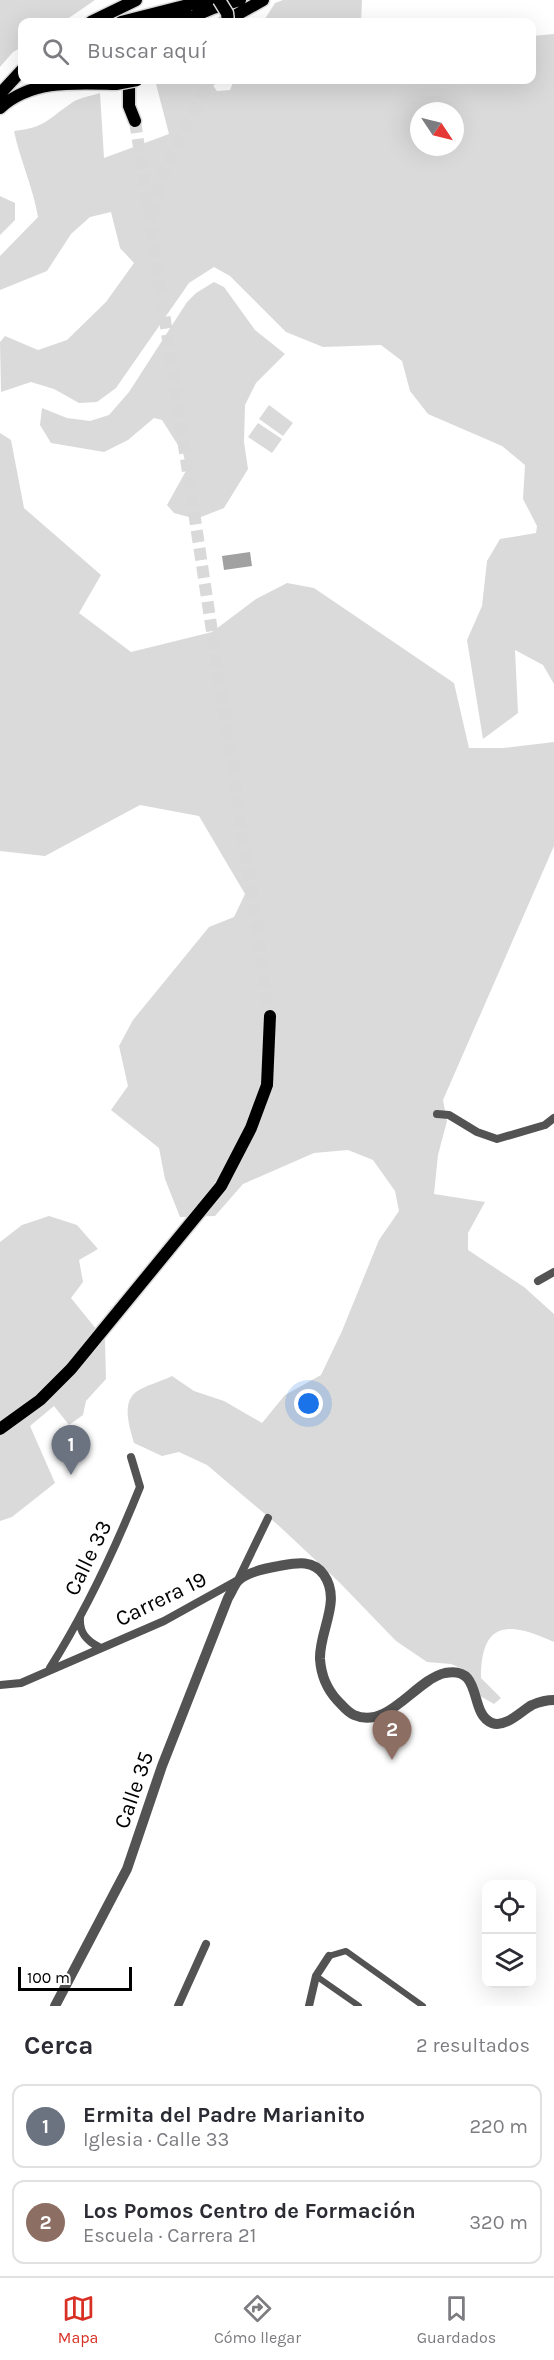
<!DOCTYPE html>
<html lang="es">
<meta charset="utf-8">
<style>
:root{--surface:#fff;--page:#f7f7f7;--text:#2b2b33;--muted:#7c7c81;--line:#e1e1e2;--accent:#d93025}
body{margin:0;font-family:Karla,sans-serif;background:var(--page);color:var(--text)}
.controls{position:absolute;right:18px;bottom:18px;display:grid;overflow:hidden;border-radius:12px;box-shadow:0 6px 24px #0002}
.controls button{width:54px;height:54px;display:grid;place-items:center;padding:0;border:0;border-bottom:2px solid var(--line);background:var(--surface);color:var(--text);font:30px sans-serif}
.compass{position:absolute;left:410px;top:102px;width:54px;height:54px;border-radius:50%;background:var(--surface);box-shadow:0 6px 24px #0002;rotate:125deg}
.scale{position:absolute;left:18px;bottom:15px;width:114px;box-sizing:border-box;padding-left:6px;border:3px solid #000;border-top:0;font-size:16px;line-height:21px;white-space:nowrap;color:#000;-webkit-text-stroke:4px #fff;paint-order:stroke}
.you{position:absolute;left:309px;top:1404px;width:21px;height:21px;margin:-15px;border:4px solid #fff;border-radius:50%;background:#1a73e8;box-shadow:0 0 0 9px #1a73e833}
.badge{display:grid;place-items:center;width:39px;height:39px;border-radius:50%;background:var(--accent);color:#fff;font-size:20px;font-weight:700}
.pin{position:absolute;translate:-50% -50px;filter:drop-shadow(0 2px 3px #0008)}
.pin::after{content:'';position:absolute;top:32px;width:21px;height:18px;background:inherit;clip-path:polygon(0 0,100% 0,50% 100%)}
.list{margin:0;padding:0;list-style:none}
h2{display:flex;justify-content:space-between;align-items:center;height:78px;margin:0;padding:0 24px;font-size:26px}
h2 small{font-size:20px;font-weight:400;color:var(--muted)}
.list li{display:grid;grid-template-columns:39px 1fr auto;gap:18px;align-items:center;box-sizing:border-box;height:84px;margin:0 12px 12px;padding:0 12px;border:2px solid var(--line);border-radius:12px}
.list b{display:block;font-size:22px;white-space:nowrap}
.list p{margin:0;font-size:20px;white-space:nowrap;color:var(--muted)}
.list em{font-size:20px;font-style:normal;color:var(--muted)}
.icon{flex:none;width:33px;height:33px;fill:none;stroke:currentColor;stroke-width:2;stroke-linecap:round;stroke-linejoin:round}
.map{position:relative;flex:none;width:554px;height:2006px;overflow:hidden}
.search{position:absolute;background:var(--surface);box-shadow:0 6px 24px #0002;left:18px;right:18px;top:18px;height:66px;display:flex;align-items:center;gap:15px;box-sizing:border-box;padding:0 21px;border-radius:12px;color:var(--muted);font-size:22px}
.sheet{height:270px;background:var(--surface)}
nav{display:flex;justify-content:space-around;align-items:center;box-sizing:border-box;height:84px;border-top:2px solid var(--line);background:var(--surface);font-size:16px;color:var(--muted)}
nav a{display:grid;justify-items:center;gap:3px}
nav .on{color:var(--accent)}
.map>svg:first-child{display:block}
.green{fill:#dadada;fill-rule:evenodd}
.water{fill:#a1a1a1}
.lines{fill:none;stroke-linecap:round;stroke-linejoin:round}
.primary-tunnel{stroke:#d9d9d9;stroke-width:12;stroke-dasharray:12 6;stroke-linecap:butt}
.primary-casing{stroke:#dbdbdb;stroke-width:15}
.pedestrian{stroke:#535353;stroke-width:6}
.minor{stroke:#535353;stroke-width:8}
.tertiary{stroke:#535353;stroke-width:10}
.primary{stroke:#000;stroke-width:12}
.primary-bridge-casing{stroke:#dbdbdb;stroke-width:15;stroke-linecap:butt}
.primary-bridge{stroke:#000;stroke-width:12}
.labels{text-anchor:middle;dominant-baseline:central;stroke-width:4.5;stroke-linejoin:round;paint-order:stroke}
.street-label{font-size:22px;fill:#000;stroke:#fff}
</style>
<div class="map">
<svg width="554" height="2006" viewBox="0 0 554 2006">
<rect width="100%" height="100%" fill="#fff"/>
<path class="green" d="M0,0H95L63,22H22V47L13,52L0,67Z
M283,0H362L361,22H263L275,3Z
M554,34V684L543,665L515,650L518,713L483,739L467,640L482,606L487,561L500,539L536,533L537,526L523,499L525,465L502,446L428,414L410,391L402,361L381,345L323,347L286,332L230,276L214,267L189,283L116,388L97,402L79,403L54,389L31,382L1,392L0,342L5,336L38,350L67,340L106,302L134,263L120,248L111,212L90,217L71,234L47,271L0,290V256L38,217C33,187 20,160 14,131C45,128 49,118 73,102C81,97 92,96 100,93L104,158L169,134L156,84L165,80H209L217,91L230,90L234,80H532V36ZM419,111H455V147H419Z
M0,196L15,203V220L0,235Z
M214,282L224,287L255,330L285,354L256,383L245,405L244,442L248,469L224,508L196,519L174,513L167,505L187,469L183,453L162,420L154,418L128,440L104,452L51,443L40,425L42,408L67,418L90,421L109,415L129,392L187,302L196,293Z
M269,405L293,423L283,436L259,419Z
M258,423L282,439L272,453L248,437Z
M0,433L11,440L24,508L101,575L79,613L131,652L212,632L256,599L287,583L314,588L454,683L469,748H503L554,742V846L443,1100L447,1121L438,1155L434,1194L485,1202L468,1233V1250L524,1287L554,1314V1642C510,1622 481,1619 481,1678L501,1698L494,1704L480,1696L463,1669L451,1664L427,1662L396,1641L339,1582L278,1525L207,1465L179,1452L162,1456L134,1443C130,1429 121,1403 136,1392C144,1386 162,1381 172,1376L194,1391L224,1401L262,1423L285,1395L321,1375L342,1331L379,1240L399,1211L395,1191L373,1160L348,1150L314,1153L243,1184L215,1216L180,1217L165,1179L159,1148L111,1110L128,1086L119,1046L133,1020L209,927L234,917L245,894L199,816L140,805L45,856L0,851Z
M49,1216L77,1225L98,1249L79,1260L83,1282L71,1298L105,1340L106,1379L86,1401L83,1415L69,1425L54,1406L30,1426L55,1483L12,1517L0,1521V1242L22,1225Z"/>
<path class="water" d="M250,552L252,566L224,570L222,556Z"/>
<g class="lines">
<path class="primary-tunnel" d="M135,121L270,1016
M153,215L159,183L210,80"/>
<defs>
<path id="primary" d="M91,22L136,0
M121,22L208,0
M165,22L185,11
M180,22L213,8L240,0
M224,22L263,0
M129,80V106L135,121
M0,94L22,70
M0,108C32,79 76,83 116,84
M0,1429L40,1400L71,1369L221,1186L251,1128L267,1085L270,1016"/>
</defs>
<use href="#primary" class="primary-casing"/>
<path class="pedestrian" d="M329,1956L346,1951L423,2006
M316,1976L359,2006"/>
<path class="minor" d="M437,1114L449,1115L477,1132L497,1139L545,1125L554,1118
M538,1281L554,1272
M80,1618C79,1633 87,1641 99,1647
M50,1668C86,1611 115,1549 140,1487L131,1457
M0,1685L21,1683L164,1621L238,1580L268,1518
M178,2006L206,1944
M309,2006L316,1976L329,1956"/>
<path class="tertiary" d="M55,2006L127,1869L162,1766L228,1598C231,1593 234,1586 237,1582C246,1572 267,1568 279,1566C296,1563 313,1559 324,1575C342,1601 319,1631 320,1659C321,1674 327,1689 337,1700C342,1705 347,1712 354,1715C388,1730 415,1680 445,1673C484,1665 468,1714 492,1723C506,1728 521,1711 532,1705C539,1702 547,1700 554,1700"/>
<use href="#primary" class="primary"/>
<defs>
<path id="primary-bridge" d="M219,0L227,13L228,22
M116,84L137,80"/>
</defs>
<use href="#primary-bridge" class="primary-bridge-casing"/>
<use href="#primary-bridge" class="primary-bridge"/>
</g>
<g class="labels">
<g class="street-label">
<text transform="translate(88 1558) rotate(-64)">Calle 33</text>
<text transform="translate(161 1599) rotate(-26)">Carrera 19</text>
<text transform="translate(134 1790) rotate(-71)">Calle 35</text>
</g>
</g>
</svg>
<div class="controls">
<button><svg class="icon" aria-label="locate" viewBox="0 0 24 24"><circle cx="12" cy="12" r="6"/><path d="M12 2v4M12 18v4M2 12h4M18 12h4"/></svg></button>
<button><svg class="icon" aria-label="layers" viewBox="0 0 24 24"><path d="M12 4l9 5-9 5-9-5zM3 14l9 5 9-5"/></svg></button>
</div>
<svg class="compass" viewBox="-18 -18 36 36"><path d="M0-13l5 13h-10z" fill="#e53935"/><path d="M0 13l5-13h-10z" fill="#7c7c81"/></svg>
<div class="scale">100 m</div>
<div class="you"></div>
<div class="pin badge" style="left:71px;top:1475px;background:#6b7280">1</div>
<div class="pin badge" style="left:392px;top:1760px;background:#8d6e63">2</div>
<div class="search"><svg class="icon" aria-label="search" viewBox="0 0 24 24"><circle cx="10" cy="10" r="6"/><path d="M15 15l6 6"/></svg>Buscar aquí</div>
</div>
<section class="sheet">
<h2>Cerca<small>2 resultados</small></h2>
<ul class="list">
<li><span class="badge" style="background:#6b7280">1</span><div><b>Ermita del Padre Marianito</b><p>Iglesia · Calle 33</p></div><em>220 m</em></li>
<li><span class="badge" style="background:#8d6e63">2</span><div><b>Los Pomos Centro de Formación</b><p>Escuela · Carrera 21</p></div><em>320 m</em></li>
</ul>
</section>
<nav>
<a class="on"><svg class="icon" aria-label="map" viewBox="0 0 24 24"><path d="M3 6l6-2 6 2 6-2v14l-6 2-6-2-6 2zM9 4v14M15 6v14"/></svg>Mapa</a>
<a><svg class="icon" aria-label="directions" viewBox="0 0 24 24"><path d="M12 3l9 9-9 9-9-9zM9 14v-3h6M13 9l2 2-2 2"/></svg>Cómo llegar</a>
<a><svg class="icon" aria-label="saved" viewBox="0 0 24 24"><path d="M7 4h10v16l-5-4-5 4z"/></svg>Guardados</a>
</nav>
